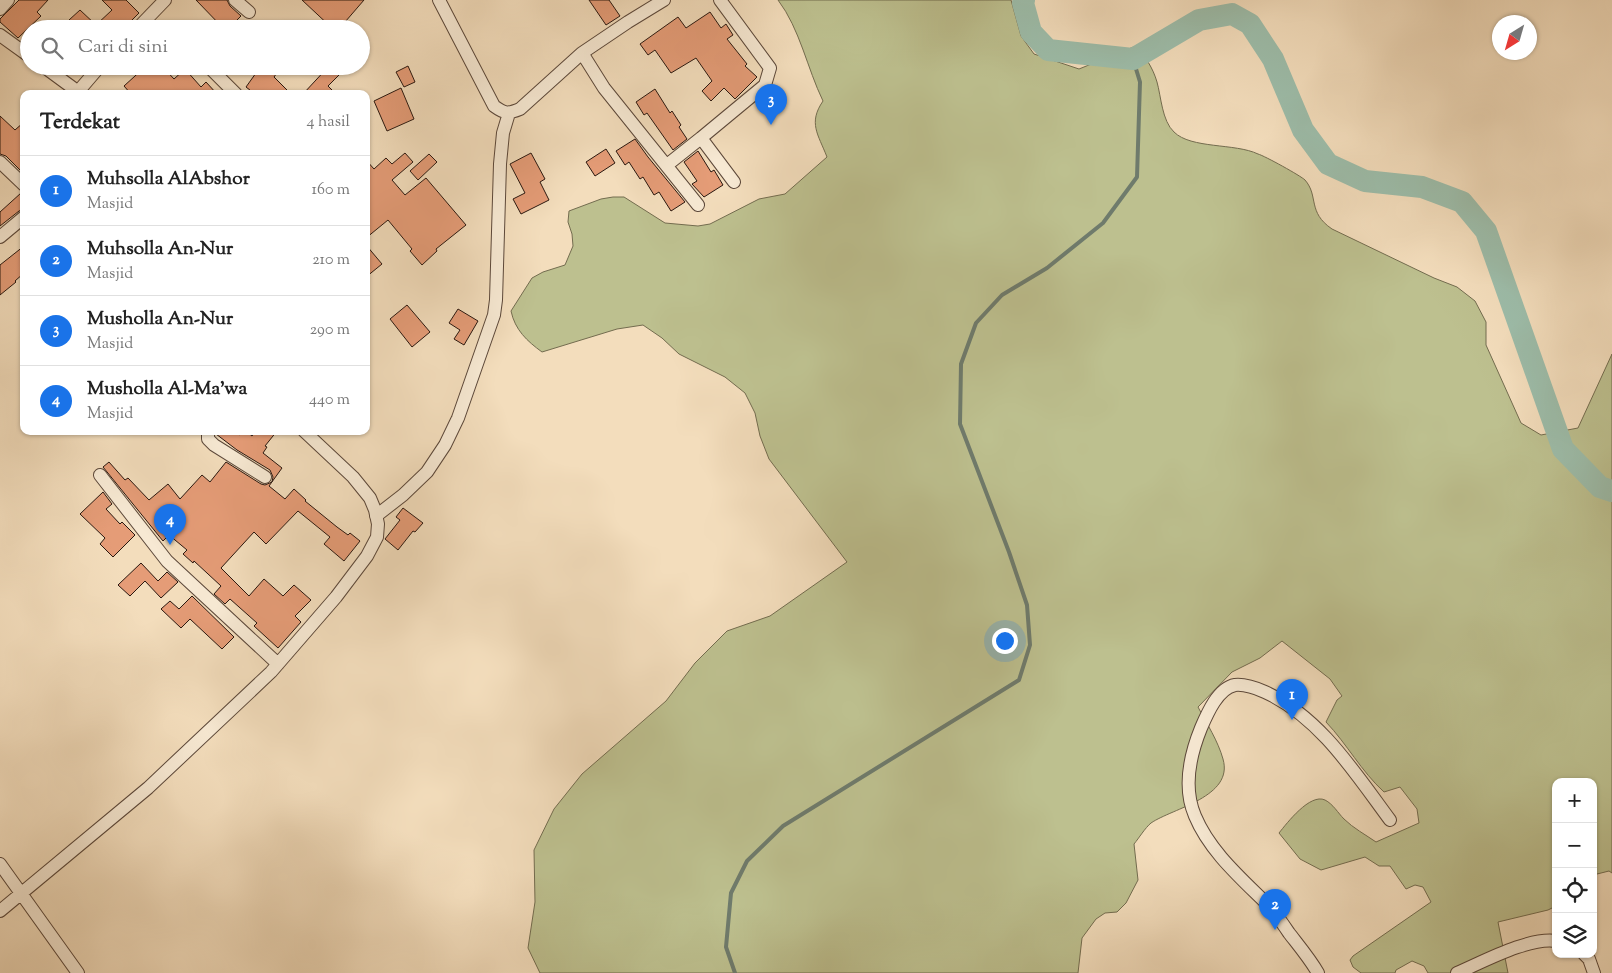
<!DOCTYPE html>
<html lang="id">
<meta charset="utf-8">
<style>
:root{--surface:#fff;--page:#f6f6f6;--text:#222;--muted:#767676;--line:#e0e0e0;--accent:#1a73e8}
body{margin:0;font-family:"Sorts Mill Goudy",serif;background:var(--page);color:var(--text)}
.controls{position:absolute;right:15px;bottom:15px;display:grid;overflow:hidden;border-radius:10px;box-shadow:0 1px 4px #0004}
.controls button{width:45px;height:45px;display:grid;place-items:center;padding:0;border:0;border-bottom:1px solid var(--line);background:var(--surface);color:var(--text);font:25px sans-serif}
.compass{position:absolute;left:1492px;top:15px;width:45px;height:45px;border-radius:50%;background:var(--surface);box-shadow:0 1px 4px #0004;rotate:217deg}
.you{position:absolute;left:1004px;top:640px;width:18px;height:18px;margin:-12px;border:4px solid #fff;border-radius:50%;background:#1a73e8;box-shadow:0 0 0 8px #1a73e833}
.badge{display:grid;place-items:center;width:32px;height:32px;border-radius:50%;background:var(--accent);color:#fff;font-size:16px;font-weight:700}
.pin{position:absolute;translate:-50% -41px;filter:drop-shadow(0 1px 2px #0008)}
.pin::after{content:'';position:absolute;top:26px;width:18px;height:15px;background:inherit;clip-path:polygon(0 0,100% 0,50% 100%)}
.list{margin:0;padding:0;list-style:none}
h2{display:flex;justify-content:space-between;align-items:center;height:65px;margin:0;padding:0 20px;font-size:21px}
h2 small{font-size:16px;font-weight:400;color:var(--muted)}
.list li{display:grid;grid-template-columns:32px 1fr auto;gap:15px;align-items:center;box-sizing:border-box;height:70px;padding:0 20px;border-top:1px solid var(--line)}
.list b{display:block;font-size:19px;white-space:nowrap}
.list p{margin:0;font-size:16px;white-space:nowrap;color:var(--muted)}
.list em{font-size:16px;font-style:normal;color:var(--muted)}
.icon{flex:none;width:28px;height:28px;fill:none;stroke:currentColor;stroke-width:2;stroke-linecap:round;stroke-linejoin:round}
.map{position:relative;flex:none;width:1612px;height:973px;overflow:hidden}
.search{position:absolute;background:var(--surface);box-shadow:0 1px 4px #0004;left:20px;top:20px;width:350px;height:55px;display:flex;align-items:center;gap:12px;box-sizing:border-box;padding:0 18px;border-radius:28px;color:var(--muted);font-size:19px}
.panel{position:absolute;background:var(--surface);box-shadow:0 1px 4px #0004;left:20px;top:90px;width:350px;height:345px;border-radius:10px}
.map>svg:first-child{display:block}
.green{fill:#bdc08f;stroke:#736c4f}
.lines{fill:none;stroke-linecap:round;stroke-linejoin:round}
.stream{stroke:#6f7b6c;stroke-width:4}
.river{stroke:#9dbdaa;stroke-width:22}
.building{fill:#e59c77;stroke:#29170f}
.minor-casing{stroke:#5c483a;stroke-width:14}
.minor{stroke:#f7e9d3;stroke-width:12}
</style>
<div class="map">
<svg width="1612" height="973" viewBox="0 0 1612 973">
<rect width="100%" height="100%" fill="#f3ddbc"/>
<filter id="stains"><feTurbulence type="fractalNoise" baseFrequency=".004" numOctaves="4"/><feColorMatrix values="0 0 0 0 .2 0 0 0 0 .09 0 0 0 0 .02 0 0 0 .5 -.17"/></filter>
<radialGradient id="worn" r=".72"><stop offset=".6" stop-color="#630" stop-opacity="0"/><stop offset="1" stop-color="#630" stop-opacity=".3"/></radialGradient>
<path class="green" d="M778,0H1011L1021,36L1034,54L1079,69L1136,46C1145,56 1153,68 1157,82C1161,96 1162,121 1174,132C1191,149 1235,143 1258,154C1265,156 1301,176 1305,180C1319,196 1307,212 1332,229L1434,278L1457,287L1475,301L1486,322V345L1521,423L1541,435L1578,428L1612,354V873L1609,871L1593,875V782H1556V906L1548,910L1498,922L1508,973H1428L1424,966L1412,961L1396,970L1395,973H1361L1353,967L1350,960L1353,956L1431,902L1423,887L1415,885L1406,889L1390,866H1379L1365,857L1321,870L1300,859L1279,833C1287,823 1310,793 1325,800C1333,804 1338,813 1344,819C1353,828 1366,835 1376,842L1419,823L1417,809L1400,787L1384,792C1361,771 1347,744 1326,722L1337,700L1342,696L1330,679L1282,641L1260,658L1232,672L1198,707C1207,724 1218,741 1223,759C1234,797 1173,808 1151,823C1145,828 1139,838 1134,844L1138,880L1126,903L1117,912L1105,913L1096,919L1082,938L1078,973H540L528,948L535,902L534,850L554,809L582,774L666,701L695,663L727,631L770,616L847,562L769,459L760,436L755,413L745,393L725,377L679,354L662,338L643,325L617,329L542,352C527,341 515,330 511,311L532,278L543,272L565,265L573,246L572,234L568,222L569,211L601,199L613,197H624L665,223L698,226L710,224L759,199L785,194L827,157C818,134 808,123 823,101C807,68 800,29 778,0Z"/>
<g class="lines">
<path class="stream" d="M735,973L726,947L731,893L747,861L783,826L1019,680L1030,645L1027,605L1009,552L960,424L961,364L976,323L1002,295L1047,268L1103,223L1137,177L1140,82L1133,59"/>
<path class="river" d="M1024,0L1023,3L1031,32L1048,50L1133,59L1199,20L1232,14L1250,24L1273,59L1303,130L1328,164L1365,181L1422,187L1462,202L1486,231L1563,449L1600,487L1612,491"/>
</g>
<path class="building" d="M19,0H48L37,12L41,16L18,38L0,22V19Z
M102,0H126L139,13L123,29H78L69,20L80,10L96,25L112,10Z
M196,0H227L230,6L241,16L228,29H224Z
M302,0H364L339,29H333Z
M589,0H609L620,16L606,25Z
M710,12L721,28L726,24L733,35L727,39L747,64L745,66L757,77L735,99L724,88L711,101L702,91L712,81L696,58L671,73L655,50L648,55L640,44L678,17L686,28Z
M146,66H162L174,79L185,69L201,87L206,82L217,94H131L124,86Z
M261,66H282L274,77L291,94H255L246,87Z
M329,66H334L341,73L328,86L336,94H303Z
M408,66L415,82L404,87L396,72Z
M401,88L414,119L387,131L374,101Z
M655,89L670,113L672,111L681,125L679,127L687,139L673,150L647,113L644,115L636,102Z
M0,116L15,130L24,122V174L6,156L0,154Z
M635,139L648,157L685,202L671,211L659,192L654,195L643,177L640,179L629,162L625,165L616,151Z
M606,149L615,163L595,176L586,162Z
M698,151L711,172L714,170L723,185L704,197L692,184L697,181L684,162Z
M405,153L413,162L392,180L405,195L426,178L466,225L436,249L437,251L422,265L410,251L412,249L388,220L366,238V160L374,169L386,158L392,164Z
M531,153L545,179L540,182L549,200L521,214L513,199L525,193L510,164Z
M429,154L437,162L418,180L410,171Z
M21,193H24V209L19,211L0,226V212Z
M366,245L382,264L366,277Z
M24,246V273L15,281L16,282L0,295V265Z
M407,305L430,332L412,347L390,319Z
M458,309L478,321L464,345L454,339L460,330L449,323Z
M216,431H235L240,435L243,431H246L252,436L256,431H277L265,446L267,447L263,453L282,468L269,486L285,499L294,489L306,500L305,501L337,527L348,535L350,533L360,541L344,561L324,544L330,537L298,511L266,544L254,532L221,568L249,596L264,579L283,596L294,585L311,600L295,616L301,622L278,648L254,626L257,623L230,599L225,604L214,594L221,586L194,561L193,563L183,554L187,550L169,535L163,541L103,467L109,462L125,480L128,478L149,500L168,484L180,499L202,475L210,482L226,462L261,484L265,485L272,482L273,477L270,470L237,450L216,434Z
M103,492L112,504L106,509L120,524L122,522L135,535L113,557L100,544L105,538L80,514Z
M403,508L423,523L415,532L413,531L398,550L385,539L400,520L396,517Z
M141,563L158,581L167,572L178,582L161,598L145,581L130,596L118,585Z
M192,596L234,637L222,649L190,619L181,628L161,609L170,601L179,609Z"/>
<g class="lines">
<defs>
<path id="minor" d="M235,0L249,12
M439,0L494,106C505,114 508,114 520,109L582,53
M664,0L628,22L582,53L604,88L698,205
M720,0L770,68L765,85L701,138L734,182
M0,9L8,0
M137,29L165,0
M0,35L29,56
M43,66L77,91
M206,66L210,68L236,94
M76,94L100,66
M0,162L24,185
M667,165L701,138
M0,237L24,217
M208,431V439L214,445L265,477
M100,475L167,561L278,664
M376,516L403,495L427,472L445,445L458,418L494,315L496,300L500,164L503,133L509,113
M0,864L78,973
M0,911L148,788L271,672L336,597L367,556L377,537L378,524L375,510L370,498L353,477L304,431
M1584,954L1589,959L1594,973
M1318,973C1310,959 1299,946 1289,933C1283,924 1276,914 1269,906C1242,879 1210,852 1195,816C1183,788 1190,755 1201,728C1207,714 1218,688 1235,685C1245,684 1256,688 1265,692C1320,717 1355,773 1390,820
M1457,973C1483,962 1528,937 1556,941"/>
</defs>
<use href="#minor" class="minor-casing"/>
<use href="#minor" class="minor"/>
</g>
<rect width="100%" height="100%" filter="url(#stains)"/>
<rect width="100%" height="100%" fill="url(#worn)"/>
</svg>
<div class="controls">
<button>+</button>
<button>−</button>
<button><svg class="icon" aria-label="locate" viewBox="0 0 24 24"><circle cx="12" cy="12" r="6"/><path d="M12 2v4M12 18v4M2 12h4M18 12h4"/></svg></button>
<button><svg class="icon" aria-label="layers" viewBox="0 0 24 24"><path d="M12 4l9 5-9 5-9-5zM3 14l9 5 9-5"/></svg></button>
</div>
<svg class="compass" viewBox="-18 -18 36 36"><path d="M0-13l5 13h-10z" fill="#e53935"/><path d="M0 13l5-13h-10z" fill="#767676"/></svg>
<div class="you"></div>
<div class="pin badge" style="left:1292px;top:720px">1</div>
<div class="pin badge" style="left:1275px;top:930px">2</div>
<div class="pin badge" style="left:771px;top:125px">3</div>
<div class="pin badge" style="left:170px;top:545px">4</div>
<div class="search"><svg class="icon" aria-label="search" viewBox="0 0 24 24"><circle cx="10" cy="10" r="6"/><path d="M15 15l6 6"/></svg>Cari di sini</div>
<section class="panel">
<h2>Terdekat<small>4 hasil</small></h2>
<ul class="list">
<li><span class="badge">1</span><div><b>Muhsolla AlAbshor</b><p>Masjid</p></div><em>160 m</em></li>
<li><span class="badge">2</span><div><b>Muhsolla An-Nur</b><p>Masjid</p></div><em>210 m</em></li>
<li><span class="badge">3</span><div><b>Musholla An-Nur</b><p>Masjid</p></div><em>290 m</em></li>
<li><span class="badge">4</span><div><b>Musholla Al-Ma'wa</b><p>Masjid</p></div><em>440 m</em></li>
</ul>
</section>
</div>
